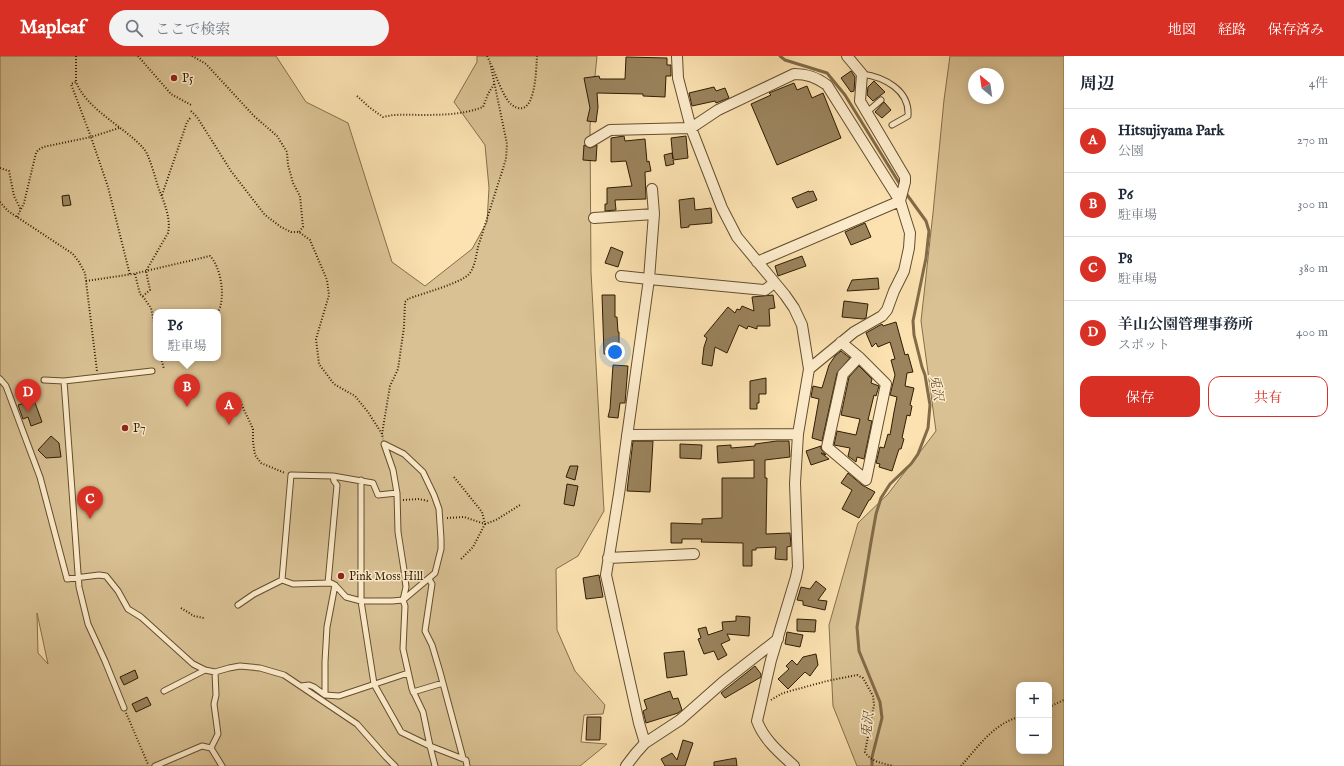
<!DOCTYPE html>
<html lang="ja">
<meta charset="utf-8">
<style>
:root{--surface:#fff;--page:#f2f2f3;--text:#1f2937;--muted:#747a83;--line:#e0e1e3;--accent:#d93025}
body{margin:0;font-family:"IM FELL English","Noto Serif JP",serif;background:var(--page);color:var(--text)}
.controls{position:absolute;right:12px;bottom:12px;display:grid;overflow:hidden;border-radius:8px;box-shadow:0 2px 10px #0003}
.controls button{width:36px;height:36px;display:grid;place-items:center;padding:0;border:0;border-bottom:1px solid var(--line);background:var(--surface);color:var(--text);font:20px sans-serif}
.compass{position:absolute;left:968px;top:12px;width:36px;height:36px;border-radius:50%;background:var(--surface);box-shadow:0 2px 10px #0003;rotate:331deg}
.you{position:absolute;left:615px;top:296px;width:14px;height:14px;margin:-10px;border:3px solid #fff;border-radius:50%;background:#1a73e8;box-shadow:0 0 0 6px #1a73e833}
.badge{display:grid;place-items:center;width:26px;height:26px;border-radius:50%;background:var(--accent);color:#fff;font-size:13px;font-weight:700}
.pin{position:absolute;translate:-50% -33px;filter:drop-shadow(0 1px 2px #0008)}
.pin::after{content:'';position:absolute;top:21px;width:14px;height:12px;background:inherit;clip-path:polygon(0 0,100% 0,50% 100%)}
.popup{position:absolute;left:153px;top:253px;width:68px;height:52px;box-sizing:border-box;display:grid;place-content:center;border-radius:8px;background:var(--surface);filter:drop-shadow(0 1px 3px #0005);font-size:13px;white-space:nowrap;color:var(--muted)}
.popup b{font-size:15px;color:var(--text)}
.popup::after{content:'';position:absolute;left:50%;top:100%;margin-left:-8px;border:8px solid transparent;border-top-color:var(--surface)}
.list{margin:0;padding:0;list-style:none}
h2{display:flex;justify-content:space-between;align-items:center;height:52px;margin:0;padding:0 16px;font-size:17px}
h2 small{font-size:13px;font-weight:400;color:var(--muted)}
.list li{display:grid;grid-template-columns:26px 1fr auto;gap:12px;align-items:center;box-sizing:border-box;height:64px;padding:0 16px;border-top:1px solid var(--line)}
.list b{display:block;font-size:15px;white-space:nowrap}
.list p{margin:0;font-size:13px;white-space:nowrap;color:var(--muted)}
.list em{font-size:13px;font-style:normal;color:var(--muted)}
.actions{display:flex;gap:8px;padding:12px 16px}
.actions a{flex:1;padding:9px 0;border:1px solid var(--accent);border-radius:12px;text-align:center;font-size:14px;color:var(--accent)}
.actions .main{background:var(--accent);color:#fff}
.icon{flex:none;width:22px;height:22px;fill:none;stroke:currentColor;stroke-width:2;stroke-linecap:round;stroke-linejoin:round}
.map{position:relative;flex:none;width:1064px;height:710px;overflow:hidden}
header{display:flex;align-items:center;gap:24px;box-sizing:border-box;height:56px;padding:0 20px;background:var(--accent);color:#fff}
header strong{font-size:19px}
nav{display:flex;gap:22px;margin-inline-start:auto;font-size:14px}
.search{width:280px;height:36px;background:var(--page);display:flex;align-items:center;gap:10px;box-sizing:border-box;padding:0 14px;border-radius:22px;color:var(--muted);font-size:15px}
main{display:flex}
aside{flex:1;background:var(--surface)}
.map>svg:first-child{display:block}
.green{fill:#d9c193;stroke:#846f4b;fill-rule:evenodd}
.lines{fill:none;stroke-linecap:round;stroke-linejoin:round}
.stream{stroke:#816b48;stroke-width:3}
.building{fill:#9a835d;stroke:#301d03}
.lane-casing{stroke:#634e2e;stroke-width:7}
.street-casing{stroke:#634e2e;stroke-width:12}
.path{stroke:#301d03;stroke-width:2;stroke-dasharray:1 2;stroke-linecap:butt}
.lane{stroke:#fdeccc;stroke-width:5}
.street{stroke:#fdeccc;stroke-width:10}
.poi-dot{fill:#8f2418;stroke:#fdeccc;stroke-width:1.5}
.labels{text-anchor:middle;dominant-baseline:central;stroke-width:3;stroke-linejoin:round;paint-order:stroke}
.poi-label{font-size:12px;fill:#301d03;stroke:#fdeccc;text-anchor:start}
.water-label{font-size:13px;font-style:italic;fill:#5f4a2b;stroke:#fdeccc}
</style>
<header>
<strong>Mapleaf</strong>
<div class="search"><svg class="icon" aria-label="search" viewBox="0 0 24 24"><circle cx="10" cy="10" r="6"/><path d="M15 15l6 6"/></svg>ここで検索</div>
<nav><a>地図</a><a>経路</a><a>保存済み</a></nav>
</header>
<main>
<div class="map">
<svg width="1064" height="710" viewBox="0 0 1064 710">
<rect width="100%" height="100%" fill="#fce2b1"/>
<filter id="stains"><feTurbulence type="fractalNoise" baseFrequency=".005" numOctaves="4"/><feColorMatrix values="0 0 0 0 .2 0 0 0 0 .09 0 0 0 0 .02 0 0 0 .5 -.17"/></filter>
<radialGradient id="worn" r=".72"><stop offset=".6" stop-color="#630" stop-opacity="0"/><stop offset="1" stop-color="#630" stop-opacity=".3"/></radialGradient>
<path class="green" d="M0,0H276L306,46L348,67L392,206L425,230L472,193L487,166L489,132L485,89L454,46L477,6V0H597L590,70L591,216L604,455L578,500L556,513L557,574L575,615L605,649L603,658L584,659L581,686L607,688L580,710H0ZM156,256H218V302H156ZM37,557L48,608L38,597Z
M950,0H1064V710H857L833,650L829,569L858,467L888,438L936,375L921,265L933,157L944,44ZM974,18H998V42H974ZM1019,629H1049V695H1019Z"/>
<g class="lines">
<path class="stream" d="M780,0L785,4L827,17L845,39L901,130
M872,710V701L882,662L880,646L859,595L857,571L871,486L876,458L881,442L890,428L911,408L918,398L928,372L930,349L925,319L922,311L914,279L913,265L926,202L929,175L926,165L905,136"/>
</g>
<path class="building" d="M626,1L667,2V9H671V20H666L665,41L643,40V38L597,37L598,51L596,66L587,65L590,52L584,22L599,20L600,23H625Z
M851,15L855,21L854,35L851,36L841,22Z
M874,25L885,36L873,45L867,39L868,31Z
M794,27L797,34L807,30L812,42L823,37L841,82L777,109L751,48L771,39L769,37Z
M714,31L716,35L725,32L729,42L716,47L715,45L692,50L689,37Z
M884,46L891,54L882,62L875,56Z
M624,80L625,85L645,83L647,106L649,105L651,115L645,116L646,143L615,144L616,154L605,155V148H607V132L632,130L626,105L611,106V82Z
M686,80L688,102L673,104L674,108L666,110L664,99L672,97L673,103L671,82Z
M584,89L590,92L597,89L596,105L583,104Z
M809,135V136L813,135L817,144L797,152L792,142Z
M69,139L71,149L63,150L62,140Z
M694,142L695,154L711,152L712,167L689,169V171L681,172L679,144Z
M865,167L871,181L851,189L845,176Z
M611,191L623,196L618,211L605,207Z
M802,200L806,210L778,220L775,210Z
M878,222L879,233L847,235L852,224Z
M602,239H615V261H617L618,276H619V298H604Z
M773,239L775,252L769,253L770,270H757V273L748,270L747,273L739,269L727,297L715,291L712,310L702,308L704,291L707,282L704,280L728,251L735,257L737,253L740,254L742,250L754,255L752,241Z
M844,245L868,248L866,262L863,263L842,261Z
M896,266L905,299L908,298L913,316L907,317L905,330L914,332L910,349L912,350L910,360L907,359L902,382L904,383L901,393H899L892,415L879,411L880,408L876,407L880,391L884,392L888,378L890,379L894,356L897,341L890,339L895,319L891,304L895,303L890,286L878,291L876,287L872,291L866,277L882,268L883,270Z
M841,295L850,302L837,317L822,385L812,382L819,343L811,341L813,330L822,332L829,309L835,300Z
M613,309L628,310L625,347H620L618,362L608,361L610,353Z
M859,310L872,323L871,327L879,330L876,340L874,339L868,364L872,365L864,403L857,401L856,406L848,400L850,392L834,389L837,375L856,379L860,363L841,359L849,321Z
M766,322V338H759V347H757V353H750V325Z
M34,344L42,366L31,370L28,361L23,363L18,349Z
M51,380L59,387L61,401L46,402L38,394Z
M633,385H653L650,436L627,435Z
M777,385H789L790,401L765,404V422H767L766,478L790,477L791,490L787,491V504L775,503L776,491L756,492V494H752V510H743V487L701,486L702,483H682V487H671V467L702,468V463L722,462V422H754V404L718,407L717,390L731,389V392L755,390V388Z
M680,388L702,389L701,403L680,402Z
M821,390V393L826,399L821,397L829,403L811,409L806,395Z
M570,410H578L575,424L566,421Z
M848,417L862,429L875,436L870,444H869L859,462L842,453L852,434L841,427Z
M567,428L578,430L574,450L564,448Z
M599,519L603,541L586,543L583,522Z
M816,525L826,533L818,544L827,545L825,554L803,549V545L797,544L801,531L810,533Z
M736,560L750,561L749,580L727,578L730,584L721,588L727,599L718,604L714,595L704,598L698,583L701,582L698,573L706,571L708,579L723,574L722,566L736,565Z
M797,563L816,564L815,576L797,575Z
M787,576L803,579L800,591L785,588Z
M684,595L687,619L667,622L664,597Z
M816,598L818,609L810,620L805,616L788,633L778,623L789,613L786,610L792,604L797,609L803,601Z
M755,610L761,618V621L725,642L721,637Z
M135,614L138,622L124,629L120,621Z
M670,635L673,643L678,642L682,654L678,657L646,667L643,655L647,653L644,644Z
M147,641L151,649L136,656L132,648Z
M587,661H601L600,684H586Z
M683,684L693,687L685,710H665L661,703L672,697L677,704Z
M736,702L737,710H714V706Z"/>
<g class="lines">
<defs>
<path id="lane" d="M862,18C884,21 910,34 908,60L892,69
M866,57L881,44
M0,323L6,330L40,421L67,523L99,519L106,520L118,535L128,553L141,561L193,608L205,614L215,616L229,612L240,610L260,612L284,619L357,668L386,701L395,710
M44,324L64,325L152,315
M64,325L79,531L88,568L105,605L124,652
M361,424V545L374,628L401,676L430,690
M429,523L432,528L425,575L432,589L440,616L463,702
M282,524L293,528L331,527L335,529L346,541L361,545H392L403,544L435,517L441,493V483L439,453L434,439L423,416L404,398L384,388L393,414L397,437L398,476L404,514L406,531L403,544L405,550L403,593L412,633L423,656L430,690
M328,527L337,429L334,425L333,420L373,427L378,439L397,437
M238,549L254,538L282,524L291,419L333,420
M301,630L309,629L314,631L325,639L339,640L408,617
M164,635L205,614
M413,636L443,627
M325,639V606L327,571L335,529
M211,692L218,678L214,648L216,639L215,616
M155,710L202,690L211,692L222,710
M435,710L430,690L466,704L467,710"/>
<path id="street" d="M677,0L678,22L691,72L722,152L737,181L785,239L794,252L802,269L809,313L798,378L795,427L798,511L796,521L771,604L757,665C764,684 780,697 794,710
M847,0L862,18L860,45L863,50L905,121V126L900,145
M590,86L610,74L691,72L718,54L794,18C807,18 816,21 827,29L900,145L910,177L909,192L904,215L894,235L887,254L882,260L854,276L809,313
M594,162L654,158
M757,206L900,145
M621,220L649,223L654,158L652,133
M841,286L859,301L886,328L866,424L827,391L843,318L859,301
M627,379L798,378
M608,502L694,498
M645,687L639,667L606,519L619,438L649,223L765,234L774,227
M626,710L636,697L645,687L680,664L723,626L778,583"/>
</defs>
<use href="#lane" class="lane-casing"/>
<use href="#street" class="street-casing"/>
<path class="path" d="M76,0V26
M138,0L171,38L191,49
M192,0L206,8L254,60L277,80L287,96L288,109L293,127L300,140L303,171L299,176
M487,0L490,6
M492,10C496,20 504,43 512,49C536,66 536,13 537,0
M357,40L369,51L383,61L393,59C423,58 454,62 483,51L488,38L494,28
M191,55L197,61L231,115L265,159L281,171L291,176H299L310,184L327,224L329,239L316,283L319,308L334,328L355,340L368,356L382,378L383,383
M119,72L91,81L71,28L76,26C88,55 124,70 144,93C150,100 156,126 160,136C165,148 171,164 168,177L146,215L150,234L143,240
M0,112L9,115L14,140L21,154
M162,139L187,66L191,61
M0,146L8,155L73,198L79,206L85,217L97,315
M17,161L24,147L36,97L38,94L43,91L91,81L108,131L130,219
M135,218L140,238L144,242L151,252L155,270
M86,225L133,218L210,200C221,211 226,242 218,256
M155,270L156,276
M161,302L164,313
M239,343L253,373V386L255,399L261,407L285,417
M382,378L390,330L398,313L404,271L405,246L408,243C420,238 462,227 469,218C475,211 476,200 478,191L506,103L507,88L490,6
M454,421L482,456L485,468L473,491L461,503
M403,444L419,443L428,445
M447,462L464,461L485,468L496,464L520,449
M181,552L194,560L204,562
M771,644L783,637L827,625L857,619L863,622L873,640L874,649L865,696C871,706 882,707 893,710
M1049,651L1064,644
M126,657L148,708
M961,710C978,691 993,668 1019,661"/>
<use href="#lane" class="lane"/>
<use href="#street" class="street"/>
</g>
<g class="poi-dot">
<circle cx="174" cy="22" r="4"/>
<circle cx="125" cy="372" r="4"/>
<circle cx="341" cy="520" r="4"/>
</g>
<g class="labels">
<g class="poi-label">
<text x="182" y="22">P5</text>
<text x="133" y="372">P7</text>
<text x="349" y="520">Pink Moss Hill</text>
</g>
<g class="water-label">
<text transform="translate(936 332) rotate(80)">兎沢</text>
<text transform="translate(868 669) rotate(-83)">兎沢</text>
</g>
</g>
<rect width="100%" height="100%" filter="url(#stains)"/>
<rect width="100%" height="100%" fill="url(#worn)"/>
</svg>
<div class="controls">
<button>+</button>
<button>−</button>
</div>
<svg class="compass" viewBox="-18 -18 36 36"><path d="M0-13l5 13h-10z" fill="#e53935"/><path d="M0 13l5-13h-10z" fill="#747a83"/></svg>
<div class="you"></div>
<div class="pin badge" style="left:229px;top:369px">A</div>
<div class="pin badge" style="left:187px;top:351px">B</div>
<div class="popup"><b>P6</b>駐車場</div>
<div class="pin badge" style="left:90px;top:463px">C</div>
<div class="pin badge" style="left:28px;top:356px">D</div>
</div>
<aside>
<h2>周辺<small>4件</small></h2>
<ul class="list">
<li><span class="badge">A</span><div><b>Hitsujiyama Park</b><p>公園</p></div><em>270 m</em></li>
<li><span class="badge">B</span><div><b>P6</b><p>駐車場</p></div><em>300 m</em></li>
<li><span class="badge">C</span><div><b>P8</b><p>駐車場</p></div><em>380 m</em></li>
<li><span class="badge">D</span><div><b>羊山公園管理事務所</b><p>スポット</p></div><em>400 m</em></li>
</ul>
<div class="actions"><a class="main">保存</a><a>共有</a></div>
</aside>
</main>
